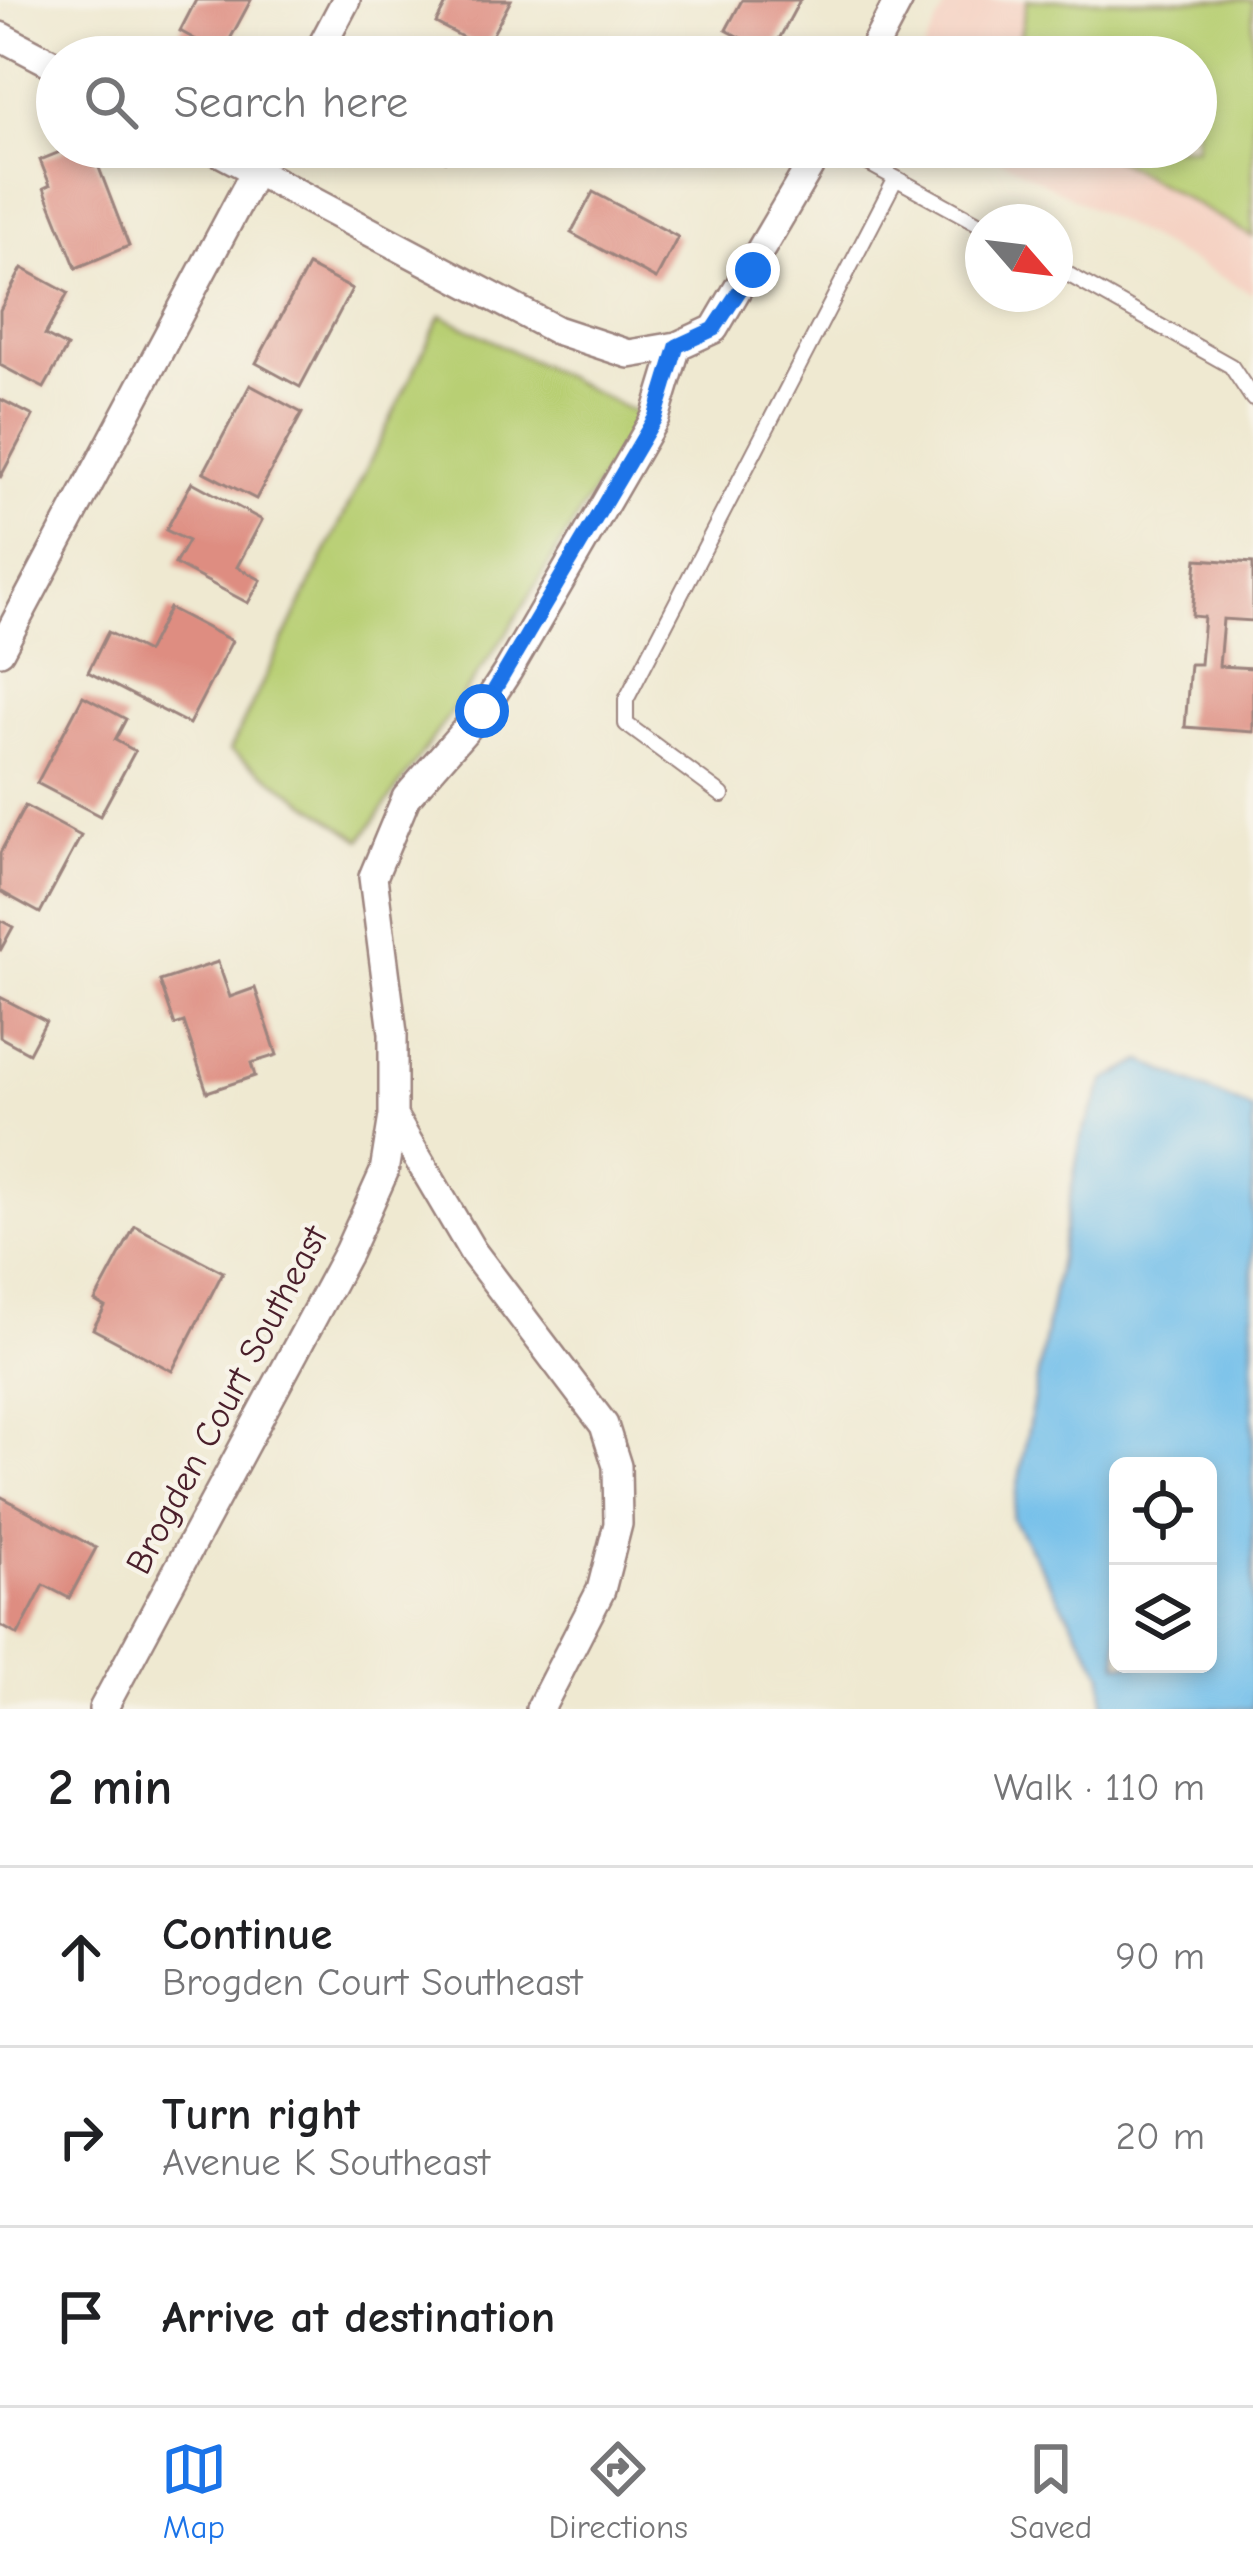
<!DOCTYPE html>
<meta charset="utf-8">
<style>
:root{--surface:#fff;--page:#f6f6f6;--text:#202124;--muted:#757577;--line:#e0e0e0;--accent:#1a73e8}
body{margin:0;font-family:"Comic Neue",sans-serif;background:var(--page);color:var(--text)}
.controls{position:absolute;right:36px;bottom:36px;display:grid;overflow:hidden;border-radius:18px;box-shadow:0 6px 18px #0003}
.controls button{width:108px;height:108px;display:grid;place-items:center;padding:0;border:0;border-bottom:3px solid var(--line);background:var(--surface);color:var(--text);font:60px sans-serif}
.compass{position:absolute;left:965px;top:204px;width:108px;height:108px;border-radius:50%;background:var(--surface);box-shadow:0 6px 18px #0003;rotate:118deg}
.stop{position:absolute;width:36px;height:36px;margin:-27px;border:9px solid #1a73e8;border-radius:50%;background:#fff}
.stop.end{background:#1a73e8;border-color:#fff;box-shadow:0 3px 12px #0008}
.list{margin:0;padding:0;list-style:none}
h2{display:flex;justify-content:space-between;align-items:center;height:156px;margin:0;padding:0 48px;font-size:51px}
h2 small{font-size:39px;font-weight:400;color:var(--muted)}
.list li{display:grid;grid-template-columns:78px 1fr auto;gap:36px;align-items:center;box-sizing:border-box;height:180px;padding:0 48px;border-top:3px solid var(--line)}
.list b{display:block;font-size:45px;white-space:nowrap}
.list p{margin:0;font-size:39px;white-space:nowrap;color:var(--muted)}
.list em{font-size:39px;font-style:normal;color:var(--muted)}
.icon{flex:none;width:66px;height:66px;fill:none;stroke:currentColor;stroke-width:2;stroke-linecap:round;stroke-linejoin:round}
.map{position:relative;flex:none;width:1253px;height:1709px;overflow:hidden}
.search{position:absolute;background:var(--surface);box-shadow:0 6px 18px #0003;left:36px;right:36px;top:36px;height:132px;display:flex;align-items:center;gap:30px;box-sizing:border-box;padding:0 42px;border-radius:66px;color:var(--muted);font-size:45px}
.sheet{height:696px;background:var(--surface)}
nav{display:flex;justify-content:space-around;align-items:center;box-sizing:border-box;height:168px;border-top:3px solid var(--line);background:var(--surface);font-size:33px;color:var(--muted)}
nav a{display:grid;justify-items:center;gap:6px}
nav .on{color:var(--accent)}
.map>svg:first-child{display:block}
.built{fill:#f5d2c3}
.green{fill:#b8cf73;stroke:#81774f;stroke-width:3}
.water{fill:#6fbeea;stroke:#5c6e8a;stroke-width:3;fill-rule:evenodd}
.building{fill:#de8d81}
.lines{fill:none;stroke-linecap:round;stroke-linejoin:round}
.lane-casing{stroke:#9c847e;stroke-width:18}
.street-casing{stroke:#9c847e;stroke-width:32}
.lane{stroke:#fff;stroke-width:14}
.street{stroke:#fff;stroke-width:27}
.route{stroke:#1a73e8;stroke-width:15}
.labels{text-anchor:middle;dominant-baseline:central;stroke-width:9;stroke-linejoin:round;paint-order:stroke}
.street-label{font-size:36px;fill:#4a1f2b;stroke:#f7f3e8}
</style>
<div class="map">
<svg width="1253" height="1709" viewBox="0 0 1253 1709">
<rect width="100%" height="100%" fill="#f7f3e8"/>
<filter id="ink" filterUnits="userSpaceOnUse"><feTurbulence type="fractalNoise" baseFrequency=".00833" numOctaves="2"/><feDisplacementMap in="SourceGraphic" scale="24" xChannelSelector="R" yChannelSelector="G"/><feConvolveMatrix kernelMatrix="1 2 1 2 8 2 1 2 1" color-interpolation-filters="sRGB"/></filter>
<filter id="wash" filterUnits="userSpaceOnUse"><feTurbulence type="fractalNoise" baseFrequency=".004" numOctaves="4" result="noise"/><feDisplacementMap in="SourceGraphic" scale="48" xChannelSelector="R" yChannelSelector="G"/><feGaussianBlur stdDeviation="2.7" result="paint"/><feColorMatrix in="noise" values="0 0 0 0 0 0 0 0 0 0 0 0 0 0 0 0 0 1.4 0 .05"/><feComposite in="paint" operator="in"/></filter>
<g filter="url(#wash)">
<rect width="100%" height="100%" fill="#efe9d1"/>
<path class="built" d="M949,0H1253V294L977,147H1196V57H920Z"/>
<path class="green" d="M1027,0H1253V237L1094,147H1196V57H1022L1018,46Z
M441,315L640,415L508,631L361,840L230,750Z"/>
<path class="water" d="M1142,1061L1253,1110V1709H1104L1103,1674L1012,1518L1081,1138L1105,1081ZM1118,1466H1208V1664H1118Z"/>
<g id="blocks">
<path class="building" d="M196,0H251L222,54L180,31Z
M448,0H511L485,49L436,23Z
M742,0H800L771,54L726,30Z
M72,147H91L129,246L76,268L44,188L50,185L40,160Z
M419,147H453L445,161Z
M454,147H480L474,158Z
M593,192L678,237L656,279L571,233Z
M308,266L352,289L300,387L256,363Z
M22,268L68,293L45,335L67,347L44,388L0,365V310Z
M250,385L302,413L256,499L204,472Z
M0,399L33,416L0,478Z
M192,482L262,520L237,567L261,580L248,603L175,564L188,541L166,530Z
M1197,559L1253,563V621L1223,619L1219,666L1253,668V732L1185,727L1190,664H1200L1204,617L1192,616Z
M169,608L232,641L189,724L88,672L108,632L147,652Z
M83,696L126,719L115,740L135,751L100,816L37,783Z
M25,806L81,836L40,913L0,891V853Z
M0,920L13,927L0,951Z
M218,962L230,997L255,988L277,1055L251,1063L255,1076L207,1092L184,1022L175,1025L160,981Z
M0,997L46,1021L29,1053L0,1037Z
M135,1226L223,1272L172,1371L93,1329L105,1307L95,1301Z
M0,1496L96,1548L69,1598L44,1585L18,1635L0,1625Z"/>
</g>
</g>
<g filter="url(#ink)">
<use href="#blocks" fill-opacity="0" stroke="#9c847e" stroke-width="3"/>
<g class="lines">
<defs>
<path id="lane" d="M839,147L983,226
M1055,267L1231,366L1253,399
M722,795L626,724V700L896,178"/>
<path id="street" d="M0,36L57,66
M316,57L346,0
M869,57L899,0
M210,147L556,330L629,354L677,346L714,329L821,147
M0,651L268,147
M393,1116L473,1252L604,1425L617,1466L618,1524L601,1590L540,1709
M103,1709L348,1252L384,1172L393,1116V1033L373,877L406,798L482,711L508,671L655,418L677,346"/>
</defs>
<use href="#lane" class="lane-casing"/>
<use href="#street" class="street-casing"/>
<use href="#lane" class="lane"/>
<use href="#street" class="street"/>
</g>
</g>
<g class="lines" filter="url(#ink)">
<path class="route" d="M482,711L655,418L677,346L714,329L753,270"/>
</g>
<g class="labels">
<g class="street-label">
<text transform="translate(227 1400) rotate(-62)">Brogden Court Southeast</text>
</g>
</g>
</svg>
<div class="controls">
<button><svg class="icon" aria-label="locate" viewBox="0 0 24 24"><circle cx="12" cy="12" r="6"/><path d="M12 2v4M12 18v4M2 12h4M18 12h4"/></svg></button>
<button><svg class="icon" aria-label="layers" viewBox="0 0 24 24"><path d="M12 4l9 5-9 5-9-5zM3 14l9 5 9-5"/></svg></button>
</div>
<svg class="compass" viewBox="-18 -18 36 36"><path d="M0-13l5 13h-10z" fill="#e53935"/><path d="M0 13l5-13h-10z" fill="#757577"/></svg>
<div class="stop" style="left:482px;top:711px"></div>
<div class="stop end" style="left:753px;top:270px"></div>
<div class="search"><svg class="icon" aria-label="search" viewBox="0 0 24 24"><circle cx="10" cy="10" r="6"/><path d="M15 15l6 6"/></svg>Search here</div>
</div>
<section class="sheet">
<h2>2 min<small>Walk · 110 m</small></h2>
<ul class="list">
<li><svg class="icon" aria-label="ahead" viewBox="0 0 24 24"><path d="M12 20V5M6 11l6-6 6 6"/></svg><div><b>Continue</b><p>Brogden Court Southeast</p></div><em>90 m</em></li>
<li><svg class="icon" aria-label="right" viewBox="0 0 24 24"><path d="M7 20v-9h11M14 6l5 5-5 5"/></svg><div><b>Turn right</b><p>Avenue K Southeast</p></div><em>20 m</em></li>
<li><svg class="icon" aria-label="arrive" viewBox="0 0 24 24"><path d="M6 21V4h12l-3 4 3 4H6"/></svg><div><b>Arrive at destination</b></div></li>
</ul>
</section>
<nav>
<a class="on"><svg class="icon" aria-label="map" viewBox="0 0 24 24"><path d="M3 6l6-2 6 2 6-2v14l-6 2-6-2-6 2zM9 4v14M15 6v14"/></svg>Map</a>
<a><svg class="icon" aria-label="directions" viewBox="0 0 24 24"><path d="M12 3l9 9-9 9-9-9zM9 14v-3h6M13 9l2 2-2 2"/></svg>Directions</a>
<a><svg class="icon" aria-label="saved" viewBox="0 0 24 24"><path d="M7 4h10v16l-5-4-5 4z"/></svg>Saved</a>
</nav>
